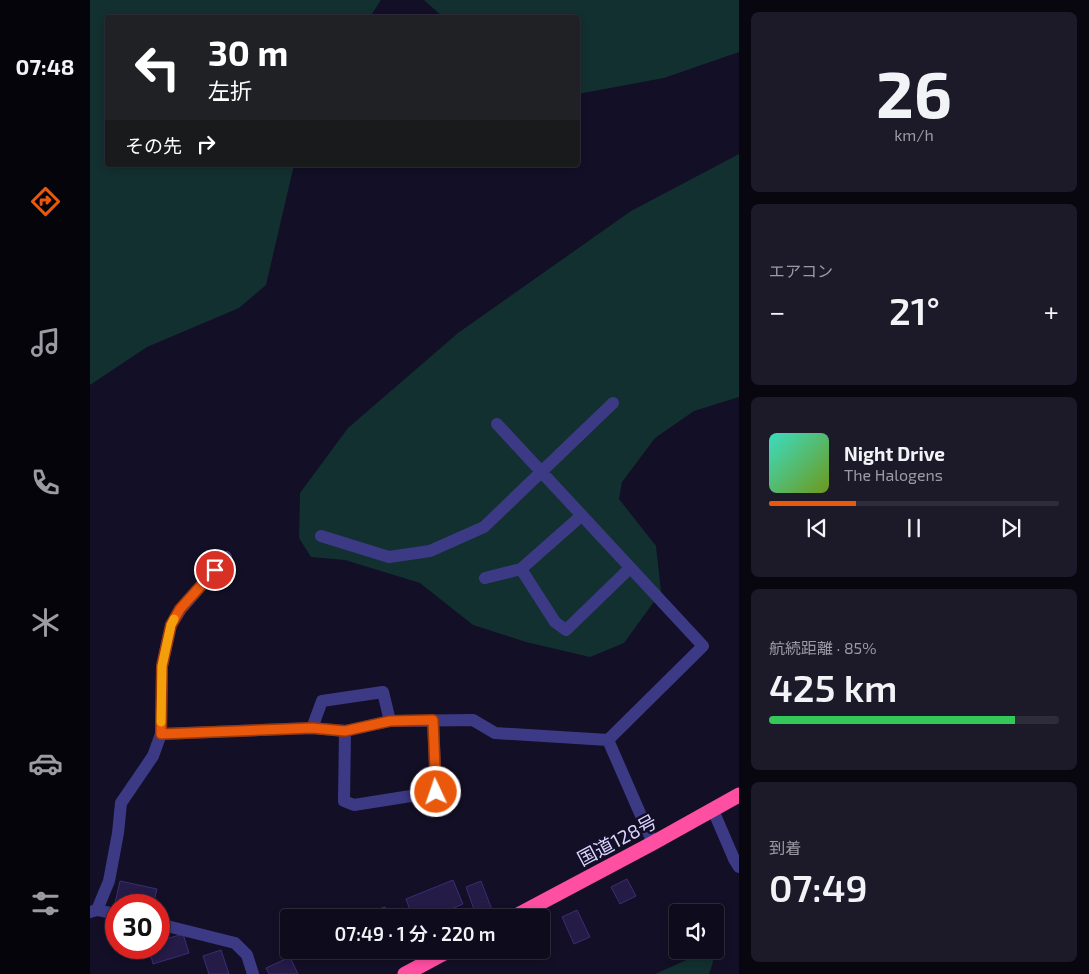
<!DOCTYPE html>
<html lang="ja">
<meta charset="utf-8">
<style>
body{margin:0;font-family:"Exo 2","Noto Sans JP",sans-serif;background:#1c1929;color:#f1f3f6;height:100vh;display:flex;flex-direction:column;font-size:19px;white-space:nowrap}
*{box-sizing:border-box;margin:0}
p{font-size:16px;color:#9b9ba3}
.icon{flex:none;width:28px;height:28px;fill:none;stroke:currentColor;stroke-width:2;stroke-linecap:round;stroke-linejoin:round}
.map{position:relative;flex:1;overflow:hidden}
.panel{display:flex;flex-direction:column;gap:12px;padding:12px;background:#08060f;width:350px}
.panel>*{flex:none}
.hud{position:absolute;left:15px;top:15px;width:475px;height:152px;border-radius:5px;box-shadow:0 2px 8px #0003,0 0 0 1px #2e2b3b;background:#202124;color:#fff;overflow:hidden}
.tools{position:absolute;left:579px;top:904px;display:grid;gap:10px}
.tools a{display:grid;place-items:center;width:55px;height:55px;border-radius:5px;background:#0e0b1c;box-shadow:0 2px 8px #0003,0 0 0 1px #2e2b3b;font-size:25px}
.speed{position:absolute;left:15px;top:894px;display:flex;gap:10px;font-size:25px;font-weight:700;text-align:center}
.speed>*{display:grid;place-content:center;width:65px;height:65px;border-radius:50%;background:#0e0b1c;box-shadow:0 2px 8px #0003,0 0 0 1px #2e2b3b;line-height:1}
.speed .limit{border:8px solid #d22;background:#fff;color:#111}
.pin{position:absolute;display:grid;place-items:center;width:42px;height:42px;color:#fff;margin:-21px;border:2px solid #fff;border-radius:50%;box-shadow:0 1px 5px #0007}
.me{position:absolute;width:55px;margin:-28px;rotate:357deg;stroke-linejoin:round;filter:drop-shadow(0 0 4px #0008)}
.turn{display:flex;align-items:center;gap:18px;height:105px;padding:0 20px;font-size:22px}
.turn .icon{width:65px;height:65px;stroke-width:2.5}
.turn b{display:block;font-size:35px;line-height:42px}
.then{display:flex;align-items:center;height:48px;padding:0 20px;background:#0003;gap:10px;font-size:19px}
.big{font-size:38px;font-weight:600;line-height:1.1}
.panel .widget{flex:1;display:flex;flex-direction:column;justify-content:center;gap:8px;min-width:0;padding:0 18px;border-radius:8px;background:#1c1929}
.panel .dial{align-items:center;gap:0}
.dial b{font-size:65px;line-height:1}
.song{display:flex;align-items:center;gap:15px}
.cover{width:60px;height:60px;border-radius:8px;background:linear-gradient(135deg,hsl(170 70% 55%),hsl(80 70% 35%))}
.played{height:5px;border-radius:2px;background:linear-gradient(90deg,#ea580c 30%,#2e2b3b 30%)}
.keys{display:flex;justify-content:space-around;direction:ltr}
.heat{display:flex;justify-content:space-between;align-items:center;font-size:28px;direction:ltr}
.charge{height:8px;border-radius:4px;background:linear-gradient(90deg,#34c759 85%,#2e2b3b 0)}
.trip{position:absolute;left:190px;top:909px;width:270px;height:50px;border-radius:5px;background:#0e0b1c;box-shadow:0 2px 8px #0003,0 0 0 1px #2e2b3b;font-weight:600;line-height:50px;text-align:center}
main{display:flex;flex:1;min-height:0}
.menu{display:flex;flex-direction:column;width:90px;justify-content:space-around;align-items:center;background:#06040b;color:#9b9ba3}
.menu .icon{width:35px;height:35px}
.menu .current{color:#ea580c}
.menu b{font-size:22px;color:#f1f3f6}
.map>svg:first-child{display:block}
</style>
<main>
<nav class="menu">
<b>07:48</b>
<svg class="icon current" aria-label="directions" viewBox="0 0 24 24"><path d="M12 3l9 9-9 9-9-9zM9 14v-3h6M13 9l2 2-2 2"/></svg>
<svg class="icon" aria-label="music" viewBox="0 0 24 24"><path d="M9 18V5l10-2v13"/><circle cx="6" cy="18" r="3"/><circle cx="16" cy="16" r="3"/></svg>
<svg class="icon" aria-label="phone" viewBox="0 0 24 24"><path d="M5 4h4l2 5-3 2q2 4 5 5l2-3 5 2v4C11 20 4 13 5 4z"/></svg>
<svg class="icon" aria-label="climate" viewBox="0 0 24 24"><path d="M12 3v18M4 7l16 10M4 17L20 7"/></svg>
<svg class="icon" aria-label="car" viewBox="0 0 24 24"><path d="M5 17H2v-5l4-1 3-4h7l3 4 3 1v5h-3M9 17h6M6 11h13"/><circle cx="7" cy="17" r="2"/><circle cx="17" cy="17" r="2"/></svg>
<svg class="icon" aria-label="filters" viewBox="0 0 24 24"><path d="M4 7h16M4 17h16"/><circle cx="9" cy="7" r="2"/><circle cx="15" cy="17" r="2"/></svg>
</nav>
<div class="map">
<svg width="649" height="974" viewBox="0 0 649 974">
<rect width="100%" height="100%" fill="#130f26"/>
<path fill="#12302f" d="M0 0H291L280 17 18 18V165H204L176 285 149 308 57 347 0 385Z
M334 0H649V52L574 78 488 94V18L353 17Z
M649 154V397L604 411 565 438 532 482 529 499 566 546 571 592 534 643 500 657 436 642 383 625 330 583 255 560 221 557 209 538 210 493 258 428 368 333 541 211Z
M619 950H622L623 962 619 974H565Z"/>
<path fill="#241b47" stroke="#3b2d73" d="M537 879 546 896 530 904 521 887Z
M363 880 373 904 340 918H323L316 899Z
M30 881 67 889 63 905H35L25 903Z
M391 881 404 915 397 918H387L376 887Z
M295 907 299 918H279L277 913Z
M487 910 500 937 484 944 472 917Z
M93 934 99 953 63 964 59 948H69V941Z
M131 950 139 974H119L113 956Z
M200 957 208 974H179L176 968Z"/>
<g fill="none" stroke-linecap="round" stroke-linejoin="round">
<path stroke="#3d3a85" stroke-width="12" d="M407 424 613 646 518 740
M231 536 299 557 340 551 394 527 523 403
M431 569 465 622 476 630 540 568
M395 578 431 569 491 516
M222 728 255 731 300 721
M255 731 254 801 264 805 346 792 343 720
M71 734 222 728 232 701 293 692 300 721 383 720 405 733 518 740 563 843
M623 810 644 859 649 867
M7 910 19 881 28 833 31 803 63 756 71 734 72 666 81 625 91 609 136 557
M0 912 7 910 26 914
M69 924 145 943 157 955 163 974"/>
<path stroke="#ff4fa3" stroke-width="15" d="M422 918 563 843 649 795
M315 974 360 950"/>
</g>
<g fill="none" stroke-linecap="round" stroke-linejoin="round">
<defs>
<path id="route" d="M125 570 90 609 81 625 72 666 71 734 222 728 255 731 300 721 343 720 346 792"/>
</defs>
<use href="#route" stroke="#983908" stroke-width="12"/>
<use href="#route" stroke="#ea580c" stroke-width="9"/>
<path stroke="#f59e0b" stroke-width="9" d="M71 722 72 666 81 625 84 619"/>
</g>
<g text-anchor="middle" stroke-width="5" stroke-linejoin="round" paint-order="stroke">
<g font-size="19" fill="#d9d4ff" stroke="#130f26">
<text transform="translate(527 840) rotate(-28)" y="7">国道128号</text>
</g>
</g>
</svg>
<div class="tools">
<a><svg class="icon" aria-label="sound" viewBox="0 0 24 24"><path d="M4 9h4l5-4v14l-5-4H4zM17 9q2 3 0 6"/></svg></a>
</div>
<div class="speed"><div class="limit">30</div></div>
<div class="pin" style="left:125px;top:570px;background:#d93025"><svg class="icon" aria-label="arrive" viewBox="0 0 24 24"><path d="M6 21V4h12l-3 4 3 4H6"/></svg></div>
<svg class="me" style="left:346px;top:792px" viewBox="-20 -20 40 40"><circle r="17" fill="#ea580c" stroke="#fff" stroke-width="3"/><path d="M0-11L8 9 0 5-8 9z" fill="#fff"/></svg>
<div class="trip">07:49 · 1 分 · 220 m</div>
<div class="hud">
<div class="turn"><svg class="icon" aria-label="left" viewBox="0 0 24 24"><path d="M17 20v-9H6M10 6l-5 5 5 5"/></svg><div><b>30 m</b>左折</div></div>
<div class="then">その先<svg class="icon" aria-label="right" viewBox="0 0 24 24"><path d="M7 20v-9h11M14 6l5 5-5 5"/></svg></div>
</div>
</div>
<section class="panel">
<div class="widget dial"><b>26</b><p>km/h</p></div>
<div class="widget"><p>エアコン</p>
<div class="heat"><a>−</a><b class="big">21°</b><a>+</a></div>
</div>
<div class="widget">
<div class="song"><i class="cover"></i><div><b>Night Drive</b><p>The Halogens</p></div></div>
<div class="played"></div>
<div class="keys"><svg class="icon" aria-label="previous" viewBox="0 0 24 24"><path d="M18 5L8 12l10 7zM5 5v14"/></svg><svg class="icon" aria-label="pause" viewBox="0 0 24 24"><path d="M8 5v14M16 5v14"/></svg><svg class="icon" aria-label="next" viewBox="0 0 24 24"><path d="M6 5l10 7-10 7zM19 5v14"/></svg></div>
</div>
<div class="widget"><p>航続距離 · 85%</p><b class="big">425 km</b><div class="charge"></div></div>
<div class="widget"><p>到着</p><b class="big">07:49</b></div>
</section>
</main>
